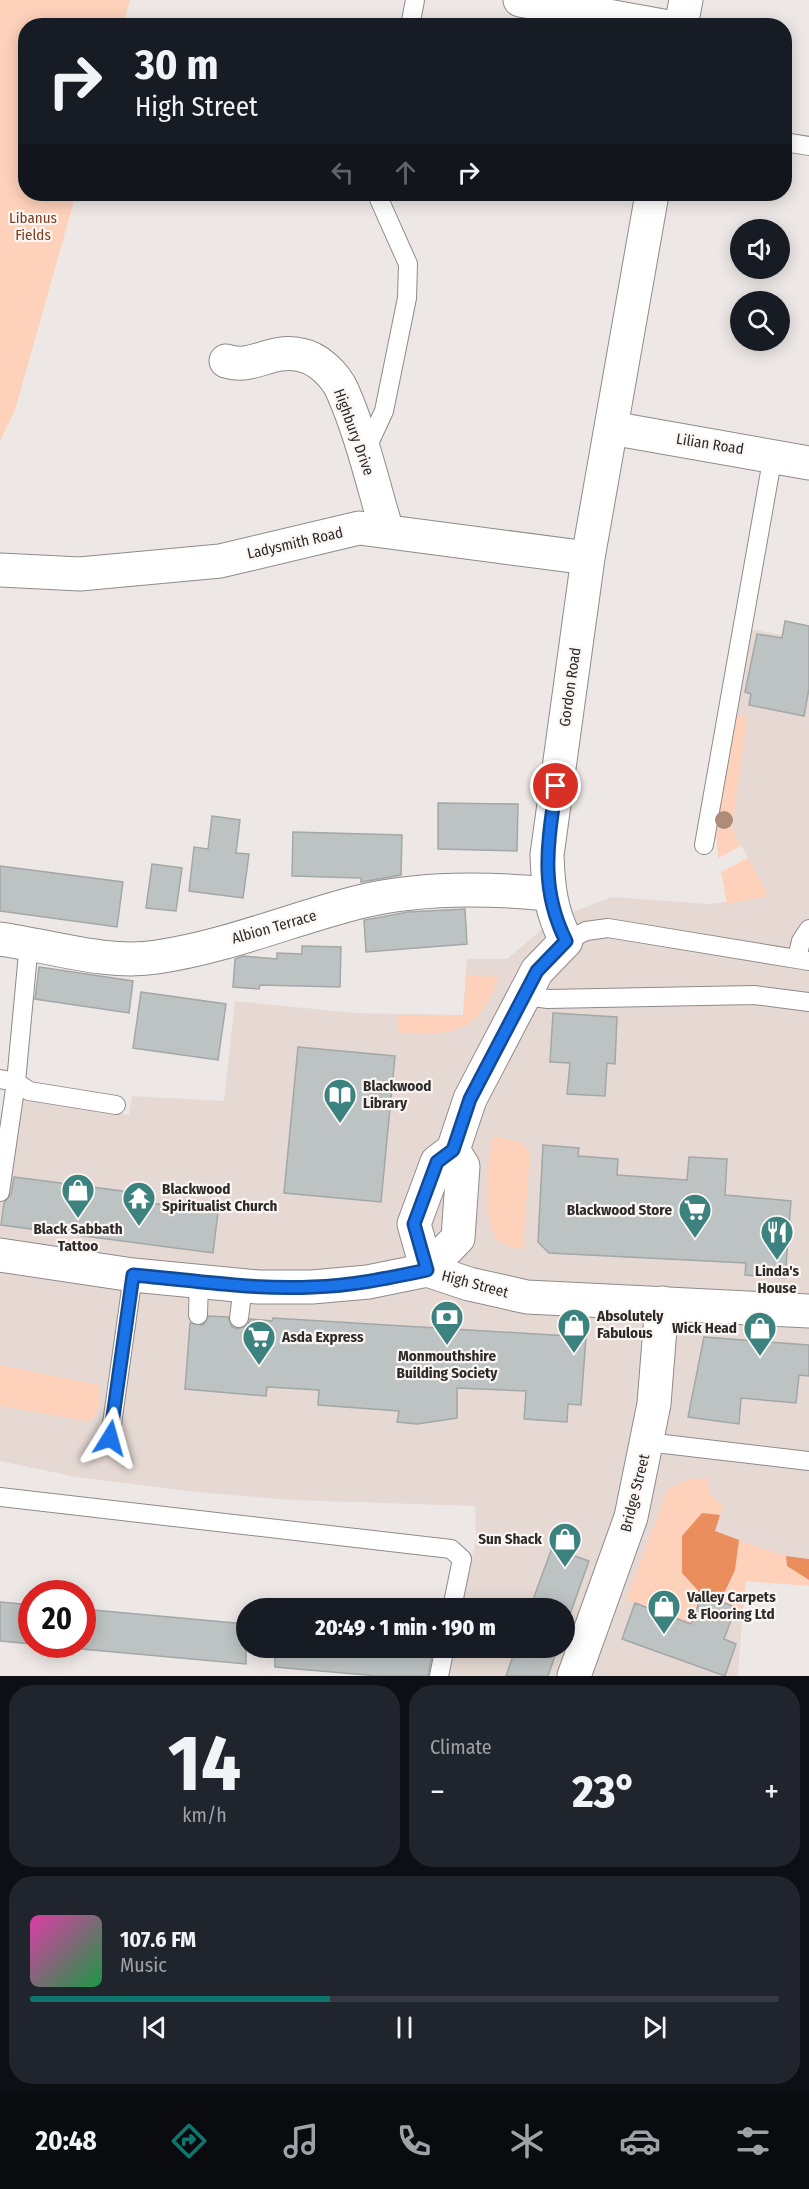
<!DOCTYPE html>
<meta charset="utf-8">
<style>
body{margin:0;font-family:"Fira Sans Condensed",sans-serif;background:#20242c;color:#f1f3f6;height:100vh;display:flex;flex-direction:column;font-size:22px;white-space:nowrap}
*{box-sizing:border-box;margin:0}
p{font-size:20px;color:#9ea1a6}
.icon{flex:none;width:33px;height:33px;fill:none;stroke:currentColor;stroke-width:2;stroke-linecap:round;stroke-linejoin:round}
.map{position:relative;height:1676px;overflow:hidden}
.side{display:flex;flex-direction:column;gap:9px;padding:9px;background:#0d0f14;flex:1}
.side>*{flex:none}
.banner{position:absolute;left:18px;top:18px;width:774px;height:183px;border-radius:24px;box-shadow:0 3px 15px #0003;background:#171b24;color:#f1f3f6;overflow:hidden}
.tools{position:absolute;left:730px;top:219px;display:grid;gap:12px}
.tools a{display:grid;place-items:center;width:60px;height:60px;border-radius:50%;background:#171b24;box-shadow:0 3px 15px #0003;font-size:30px}
.speed{position:absolute;left:18px;top:1580px;display:flex;gap:12px;font-size:30px;font-weight:700;text-align:center}
.speed>*{display:grid;place-content:center;width:78px;height:78px;border-radius:50%;background:#171b24;box-shadow:0 3px 15px #0003;line-height:1}
.speed .limit{border:9px solid #d22;background:#fff;color:#111}
.pin{position:absolute;display:grid;place-items:center;width:51px;height:51px;color:#fff;margin:-26px;border:3px solid #fff;border-radius:50%;box-shadow:0 2px 6px #0007}
.me{position:absolute;width:66px;margin:-33px;rotate:8deg;stroke-linejoin:round;filter:drop-shadow(0 0 4px #0008)}
.turn{display:flex;align-items:center;gap:21px;height:126px;padding:0 18px;font-size:27px}
.turn .icon{width:78px;height:78px;stroke-width:2.5}
.turn b{display:block;font-size:42px;line-height:51px}
.lanes{display:flex;align-items:center;height:57px;padding:0 18px;background:#0003;justify-content:center;gap:30px;direction:ltr}
.lanes .off{opacity:.35}
.big{font-size:45px;font-weight:800;line-height:1.1}
.side .tile{flex:1;display:flex;flex-direction:column;justify-content:center;gap:9px;min-width:0;padding:0 21px;border-radius:24px;background:#20242c}
.side .dial{align-items:center;gap:0}
.dial b{font-size:78px;line-height:1}
.song{display:flex;align-items:center;gap:18px}
.cover{width:72px;height:72px;border-radius:9px;background:linear-gradient(135deg,hsl(320 70% 55%),hsl(140 70% 35%))}
.played{height:6px;border-radius:3px;background:linear-gradient(90deg,#0f766e 40%,#363941 40%)}
.keys{display:flex;justify-content:space-around;direction:ltr}
.heat{display:flex;justify-content:space-between;align-items:center;font-size:33px;direction:ltr}
.side .tiles{flex:1;display:grid;gap:9px;grid-template-columns:1fr 1fr}
.tile:last-child{grid-column:span 2}
.trip{position:absolute;left:236px;top:1598px;width:339px;height:60px;border-radius:30px;background:#171b24;box-shadow:0 3px 15px #0003;font-weight:800;line-height:60px;text-align:center}
.tabs{display:flex;height:96px;justify-content:space-around;align-items:center;background:#090b0e;color:#9ea1a6}
.tabs .icon{width:42px;height:42px}
.tabs .current{color:#0f766e}
.tabs b{font-size:27px;color:#f1f3f6}
.map>svg:first-child{display:block}
</style>
<div class="map">
<svg width="809" height="1676" viewBox="0 0 809 1676">
<rect width="100%" height="100%" fill="#ede8e6"/>
<path fill="#e6d9d4" d="M750 629 809 640V1559L786 1556 740 1541 745 1580 738 1676H449L455 1647H564V1608H462L476 1538 475 1506 291 1500 196 1492 76 1477 0 1461V1138L22 1099 129 1115 132 1096 224 1101 235 1001 355 1013 463 1015 467 959H507L554 919 612 897 710 904 769 896 732 829 747 718 733 715Z"/>
<path fill="#fed1bb" d="M0 0H130L123 25 26 26V194H76L15 410 0 441Z
M733 715 747 717 732 829 741 846 718 858 716 834Z
M748 858 769 896 727 904 721 872Z
M466 975 499 977C478 1034 453 1036 397 1032L398 1015H463Z
M493 1136 521 1142 530 1153 523 1249C515 1247 506 1247 500 1242 478 1222 488 1162 493 1136Z
M0 1365 100 1385C99 1398 102 1416 87 1421L0 1406Z
M708 1478 709 1494 724 1505 720 1515 702 1513 682 1573 702 1595 691 1624 626 1600 668 1489 687 1479Z
M739 1540 786 1556 787 1566 809 1580V1586L746 1581 743 1613 720 1602 735 1570Z"/>
<path fill="#ea8e5d" d="M702 1513 720 1515 715 1531 739 1540 735 1570 720 1602 702 1595 682 1573V1536Z
M786 1556 809 1559V1580L787 1566Z"/>
<path fill="#bdc3c2" stroke="#a2a7a7" stroke-width="1.5" d="M785 621 809 626V689L804 716 749 705 751 694 745 692 757 634 782 638Z
M438 803 518 804 517 851 438 849Z
M212 816 240 820 236 853 249 854 243 898 189 891 194 847 208 849Z
M293 832 402 835 401 875 361 882V878L292 876Z
M152 864 182 868 176 911 146 908Z
M0 866 123 882 117 927 0 911Z
M465 909 467 944 366 952 364 920 408 912Z
M302 946 341 947 340 987 260 985 259 989 233 987 235 959 243 956 277 959V953L302 954Z
M39 967 133 981 129 1013 35 999Z
M141 992 226 1004 218 1060 133 1048Z
M553 1013 617 1017 615 1064 607 1063 605 1096 567 1094 570 1063 550 1062Z
M298 1047 395 1056 381 1202 284 1193Z
M543 1145 579 1148 578 1156 618 1159 617 1175 687 1180 689 1157 727 1159 725 1195 791 1201 785 1278 745 1275 746 1263 549 1253 538 1242Z
M14 1177 130 1192 129 1200 218 1212 213 1253 1 1225 4 1203 11 1194Z
M209 1316 228 1317 232 1327 238 1329 248 1325 250 1319 272 1321 273 1318 586 1337 581 1405 568 1404 567 1422 524 1419 526 1391 457 1388V1418L417 1424 397 1422 399 1411 318 1405 319 1390 267 1387 266 1396 185 1389 190 1323 203 1325Z
M704 1337 809 1345V1376L799 1375 796 1403 741 1398 739 1424 688 1417Z
M552 1548 589 1561 564 1631V1608H530Z
M702 1595 736 1607 724 1639 736 1644 725 1676 622 1639 635 1603 691 1624Z
M0 1602 32 1605V1644L0 1641Z
M82 1609 246 1624V1664L82 1649Z
M275 1647H434L428 1676H378L275 1667Z
M516 1647H558L548 1676H506Z"/>
<g fill="none" stroke-linecap="round" stroke-linejoin="round">
<defs>
<path id="lane" d="M410 26 415 0
M784 142 809 146
M365 452 384 411 407 298 408 264 379 199 380 194
M704 845 773 455
M566 941 586 931 608 928 809 961
M797 959 801 941 809 929
M525 996 548 999 754 995 809 1002
M0 1079 16 1082 29 1091 116 1105
M0 1192 16 1082 29 943
M198 1315 199 1281
M239 1318 243 1286
M110 1438 133 1275
M647 1442 809 1461
M0 1497 451 1549 462 1559 452 1608
M439 1676 445 1647"/>
<path id="street" d="M520 0 663 26
M681 26 686 0
M226 361C254 370 269 348 301 355 318 358 335 375 342 390 362 435 373 485 387 531
M611 428 809 463
M0 570 80 574 220 561 359 528 588 558
M0 939C51 946 106 965 157 957 226 947 292 919 359 902 419 887 487 888 548 894
M427 1270 414 1224 437 1162 453 1150 470 1099 537 971 566 941C551 912 548 887 547 855L588 558 652 194
M427 1270 458 1238 463 1166 453 1150
M574 1676 631 1517 654 1404 662 1303"/>
<path id="secondary" d="M0 1255 133 1275 258 1287H312L368 1282 427 1270 469 1284 527 1297 809 1311"/>
</defs>
<use href="#lane" stroke="#8f8b89" stroke-width="20"/>
<use href="#street" stroke="#8f8b89" stroke-width="35"/>
<use href="#secondary" stroke="#8f8b89" stroke-width="35"/>
<use href="#lane" stroke="#fff" stroke-width="18"/>
<use href="#street" stroke="#fff" stroke-width="33"/>
<use href="#secondary" stroke="#fff" stroke-width="33"/>
</g>
<circle fill="#af8c77" cx="724" cy="820" r="9"/>
<g fill="none" stroke-linecap="round" stroke-linejoin="round">
<defs>
<path id="route" d="M110 1438 133 1275C192 1280 252 1290 313 1287 351 1286 389 1278 427 1270L414 1224 437 1162 453 1150 470 1099 537 971 566 941C539 887 548 843 556 786"/>
</defs>
<use href="#route" stroke="#114b97" stroke-width="15"/>
<use href="#route" stroke="#1a73e8" stroke-width="10"/>
</g>
<defs>
<symbol id="library-pin" viewBox="-11 -11 22 30"><path d="M0 17L-7.5 6A9.5 9.5 0 1 1 7.5 6Z" fill="#3c8380" stroke="#fbf6f3"/><path d="M-6-4Q-3-5.5-.7-3.5V5Q-3 3-6 4ZM6-4Q3-5.5 .7-3.5V5Q3 3 6 4Z" fill="#fff"/></symbol>
<symbol id="shop-pin" viewBox="-11 -11 22 30"><path d="M0 17L-7.5 6A9.5 9.5 0 1 1 7.5 6Z" fill="#3c8380" stroke="#fbf6f3"/><path d="M-5-2.5h2.3a2.7 3.5 0 0 1 5.4 0H5L5.5 6h-11ZM-1.5-2.5h3a1.5 2.3 0 0 0-3 0Z" fill="#fff"/></symbol>
<symbol id="temple-pin" viewBox="-11 -11 22 30"><path d="M0 17L-7.5 6A9.5 9.5 0 1 1 7.5 6Z" fill="#3c8380" stroke="#fbf6f3"/><path d="M0-6L5-2H3V0L6.5 2.5H4V6H1.5V3h-3V6H-4V2.5H-6.5L-3 0V-2H-5Z" fill="#fff"/></symbol>
<symbol id="supermarket-pin" viewBox="-11 -11 22 30"><path d="M0 17L-7.5 6A9.5 9.5 0 1 1 7.5 6Z" fill="#3c8380" stroke="#fbf6f3"/><path d="M-6-5.5h2.5l.6 2H6L4.5 2H-2.5L-4.4-4H-6ZM-1.5 3.2a1.3 1.3 0 1 0 .1 0ZM3 3.2a1.3 1.3 0 1 0 .1 0Z" fill="#fff"/></symbol>
<symbol id="restaurant-pin" viewBox="-11 -11 22 30"><path d="M0 17L-7.5 6A9.5 9.5 0 1 1 7.5 6Z" fill="#3c8380" stroke="#fbf6f3"/><path d="M-5-6h1v4h1v-4h1v4h1v-4h1v5L-1.5 .5V6h-2V.5L-5-1ZM5-6V6H3V1.5H1.5Q1.5-4 5-6Z" fill="#fff"/></symbol>
<symbol id="bank-pin" viewBox="-11 -11 22 30"><path d="M0 17L-7.5 6A9.5 9.5 0 1 1 7.5 6Z" fill="#3c8380" stroke="#fbf6f3"/><path d="M-6-4H6V4H-6ZM0-2.3a2.3 2.3 0 1 0 0 4.6a2.3 2.3 0 1 0 0-4.6Z" fill="#fff"/></symbol>
</defs>
<g fill-rule="evenodd">
<use href="#library-pin" x="321" y="1076" width="38" height="52"/>
<use href="#shop-pin" x="59" y="1171" width="38" height="52"/>
<use href="#temple-pin" x="120" y="1179" width="38" height="52"/>
<use href="#supermarket-pin" x="676" y="1191" width="38" height="52"/>
<use href="#restaurant-pin" x="758" y="1213" width="38" height="52"/>
<use href="#bank-pin" x="428" y="1298" width="38" height="52"/>
<use href="#shop-pin" x="555" y="1306" width="38" height="52"/>
<use href="#shop-pin" x="741" y="1309" width="38" height="52"/>
<use href="#supermarket-pin" x="240" y="1318" width="38" height="52"/>
<use href="#shop-pin" x="546" y="1520" width="38" height="52"/>
<use href="#shop-pin" x="645" y="1587" width="38" height="52"/>
</g>
<g text-anchor="middle" stroke-width="4.5" stroke-linejoin="round" paint-order="stroke">
<g font-size="15" fill="#7c401d" stroke="#fbf6f3">
<text x="33" y="223">Libanus<tspan x="33" dy="17">Fields</tspan></text>
</g>
<g font-size="15" fill="#2d2b2a" stroke="#fbf6f3">
<text transform="translate(354 432) rotate(70)" y="5">Highbury Drive</text>
<text transform="translate(710 444) rotate(9)" y="5">Lilian Road</text>
<text transform="translate(295 543) rotate(-13)" y="5">Ladysmith Road</text>
<text transform="translate(570 687) rotate(-82)" y="5">Gordon Road</text>
<text transform="translate(274 927) rotate(-16)" y="5">Albion Terrace</text>
<text transform="translate(475 1284) rotate(15)" y="5">High Street</text>
<text transform="translate(635 1493) rotate(-76)" y="5">Bridge Street</text>
</g>
<g font-size="15" font-weight="bold" fill="#2d2b2a" stroke="#fbf6f3" text-anchor="start">
<text x="363" y="1091">Blackwood<tspan x="363" dy="17">Library</tspan></text>
<text x="162" y="1194">Blackwood<tspan x="162" dy="17">Spiritualist Church</tspan></text>
<text x="672" y="1215" text-anchor="end">Blackwood Store</text>
<text x="78" y="1234" text-anchor="middle">Black Sabbath<tspan x="78" dy="17">Tattoo</tspan></text>
<text x="777" y="1276" text-anchor="middle">Linda's<tspan x="777" dy="17">House</tspan></text>
<text x="597" y="1321">Absolutely<tspan x="597" dy="17">Fabulous</tspan></text>
<text x="737" y="1333" text-anchor="end">Wick Head</text>
<text x="282" y="1342">Asda Express</text>
<text x="447" y="1361" text-anchor="middle">Monmouthshire<tspan x="447" dy="17">Building Society</tspan></text>
<text x="542" y="1544" text-anchor="end">Sun Shack</text>
<text x="687" y="1602">Valley Carpets<tspan x="687" dy="17">&amp; Flooring Ltd</tspan></text>
</g>
</g>
</svg>
<div class="tools">
<a><svg class="icon" aria-label="sound" viewBox="0 0 24 24"><path d="M4 9h4l5-4v14l-5-4H4zM17 9q2 3 0 6"/></svg></a>
<a><svg class="icon" aria-label="search" viewBox="0 0 24 24"><circle cx="10" cy="10" r="6"/><path d="M15 15l6 6"/></svg></a>
</div>
<div class="speed"><div class="limit">20</div></div>
<div class="pin" style="left:556px;top:786px;background:#d93025"><svg class="icon" aria-label="arrive" viewBox="0 0 24 24"><path d="M6 21V4h12l-3 4 3 4H6"/></svg></div>
<svg class="me" style="left:110px;top:1438px" viewBox="-20 -20 40 40"><path d="M0-17L14 15 0 8-14 15z" fill="#1a73e8" stroke="#fff" stroke-width="4"/></svg>
<div class="trip">20:49 · 1 min · 190 m</div>
<div class="banner">
<div class="turn"><svg class="icon" aria-label="right" viewBox="0 0 24 24"><path d="M7 20v-9h11M14 6l5 5-5 5"/></svg><div><b>30 m</b>High Street</div></div>
<div class="lanes"><svg class="icon off" aria-label="left" viewBox="0 0 24 24"><path d="M17 20v-9H6M10 6l-5 5 5 5"/></svg><svg class="icon off" aria-label="ahead" viewBox="0 0 24 24"><path d="M12 20V5M6 11l6-6 6 6"/></svg><svg class="icon" aria-label="right" viewBox="0 0 24 24"><path d="M7 20v-9h11M14 6l5 5-5 5"/></svg></div>
</div>
</div>
<section class="side">
<div class="tiles">
<div class="tile dial"><b>14</b><p>km/h</p></div>
<div class="tile"><p>Climate</p>
<div class="heat"><a>−</a><b class="big">23°</b><a>+</a></div>
</div>
<div class="tile">
<div class="song"><i class="cover"></i><div><b>107.6 FM</b><p>Music</p></div></div>
<div class="played"></div>
<div class="keys"><svg class="icon" aria-label="previous" viewBox="0 0 24 24"><path d="M18 5L8 12l10 7zM5 5v14"/></svg><svg class="icon" aria-label="pause" viewBox="0 0 24 24"><path d="M8 5v14M16 5v14"/></svg><svg class="icon" aria-label="next" viewBox="0 0 24 24"><path d="M6 5l10 7-10 7zM19 5v14"/></svg></div>
</div>
</div>
</section>
<nav class="tabs">
<b>20:48</b>
<svg class="icon current" aria-label="directions" viewBox="0 0 24 24"><path d="M12 3l9 9-9 9-9-9zM9 14v-3h6M13 9l2 2-2 2"/></svg>
<svg class="icon" aria-label="music" viewBox="0 0 24 24"><path d="M9 18V5l10-2v13"/><circle cx="6" cy="18" r="3"/><circle cx="16" cy="16" r="3"/></svg>
<svg class="icon" aria-label="phone" viewBox="0 0 24 24"><path d="M5 4h4l2 5-3 2q2 4 5 5l2-3 5 2v4C11 20 4 13 5 4z"/></svg>
<svg class="icon" aria-label="climate" viewBox="0 0 24 24"><path d="M12 3v18M4 7l16 10M4 17L20 7"/></svg>
<svg class="icon" aria-label="car" viewBox="0 0 24 24"><path d="M5 17H2v-5l4-1 3-4h7l3 4 3 1v5h-3M9 17h6M6 11h13"/><circle cx="7" cy="17" r="2"/><circle cx="17" cy="17" r="2"/></svg>
<svg class="icon" aria-label="filters" viewBox="0 0 24 24"><path d="M4 7h16M4 17h16"/><circle cx="9" cy="7" r="2"/><circle cx="15" cy="17" r="2"/></svg>
</nav>
